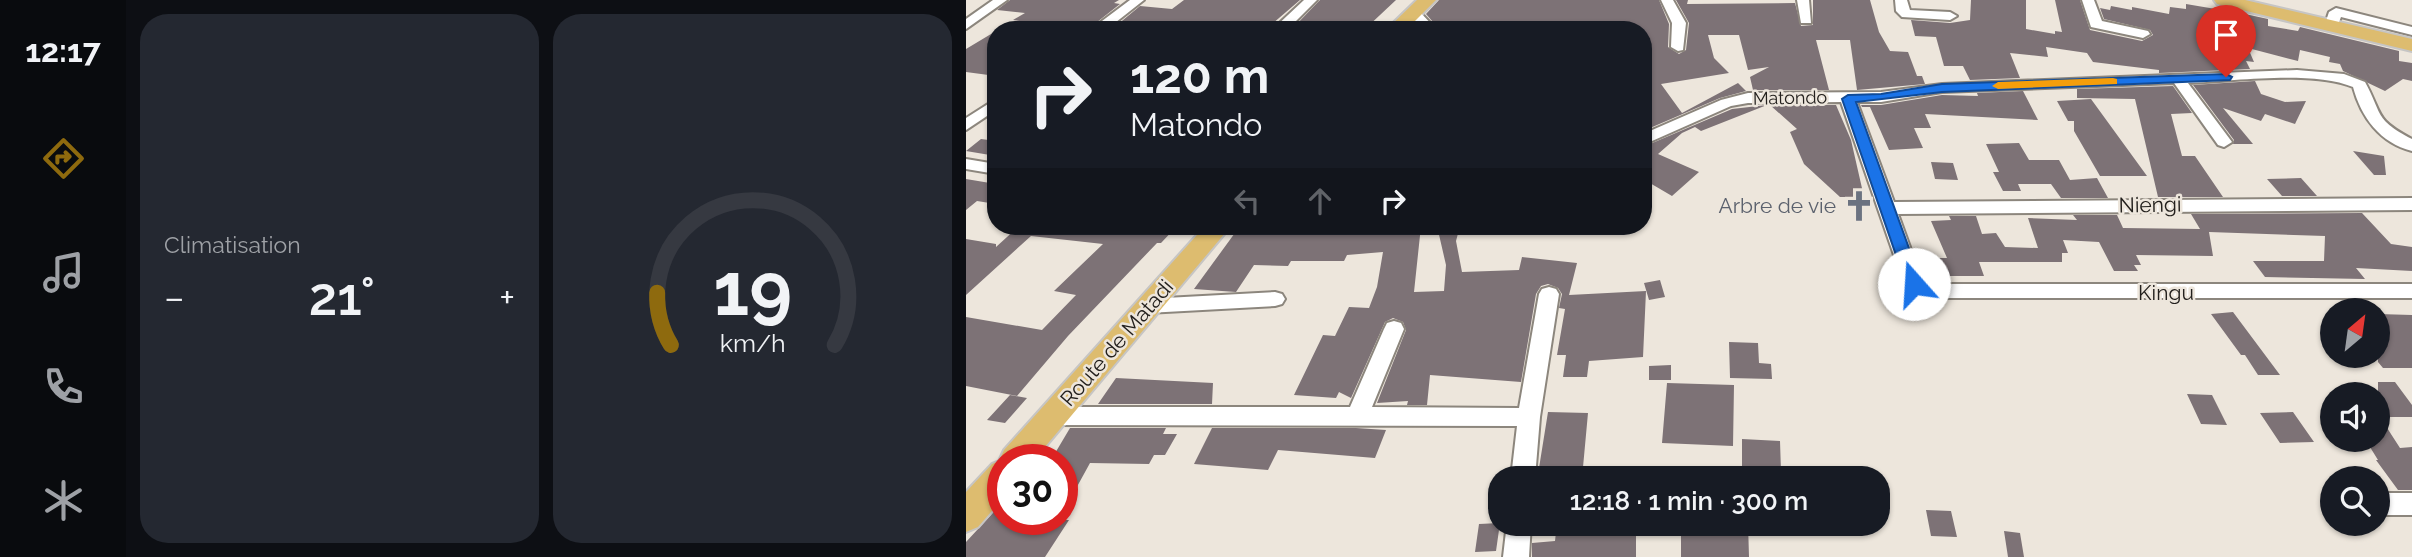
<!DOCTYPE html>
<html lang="fr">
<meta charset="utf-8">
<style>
body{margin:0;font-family:Raleway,sans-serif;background:#242831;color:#f1f3f6;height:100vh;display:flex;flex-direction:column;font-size:26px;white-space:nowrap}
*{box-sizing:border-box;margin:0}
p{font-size:23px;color:#9ea1a6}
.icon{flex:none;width:38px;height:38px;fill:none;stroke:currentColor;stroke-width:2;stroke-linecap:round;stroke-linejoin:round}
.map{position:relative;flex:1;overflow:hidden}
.drawer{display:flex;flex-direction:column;gap:14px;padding:14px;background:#0d0f14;width:840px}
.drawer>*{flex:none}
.guide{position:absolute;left:21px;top:21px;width:665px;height:214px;border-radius:28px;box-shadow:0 2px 5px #0004;background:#171b24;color:#f1f3f6;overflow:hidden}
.needle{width:46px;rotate:29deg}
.tools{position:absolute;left:1354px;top:298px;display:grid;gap:14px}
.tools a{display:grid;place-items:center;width:70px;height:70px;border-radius:50%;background:#171b24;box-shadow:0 2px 5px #0004;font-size:35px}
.speed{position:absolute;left:21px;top:444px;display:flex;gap:14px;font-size:35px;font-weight:700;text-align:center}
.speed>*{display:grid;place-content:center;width:91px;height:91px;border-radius:50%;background:#171b24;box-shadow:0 2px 5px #0004;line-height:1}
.speed .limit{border:10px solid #d22;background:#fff;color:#111}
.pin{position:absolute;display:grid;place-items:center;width:60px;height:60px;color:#fff;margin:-72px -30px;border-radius:50% 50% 50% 0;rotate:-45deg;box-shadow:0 0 7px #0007}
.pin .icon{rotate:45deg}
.me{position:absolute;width:77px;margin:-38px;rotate:341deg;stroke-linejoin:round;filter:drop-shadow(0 0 5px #0008)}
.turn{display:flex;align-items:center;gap:24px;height:147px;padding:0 28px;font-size:32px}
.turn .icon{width:91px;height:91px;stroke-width:2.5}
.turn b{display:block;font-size:49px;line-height:60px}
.lanes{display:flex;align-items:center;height:66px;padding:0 28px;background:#0003;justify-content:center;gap:35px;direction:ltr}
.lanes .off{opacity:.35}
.big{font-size:52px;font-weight:600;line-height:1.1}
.drawer .tile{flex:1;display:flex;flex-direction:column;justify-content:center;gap:10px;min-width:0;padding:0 24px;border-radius:28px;background:#242831}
.drawer .dial{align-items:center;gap:0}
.dial svg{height:182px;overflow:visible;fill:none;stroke:#363941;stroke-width:7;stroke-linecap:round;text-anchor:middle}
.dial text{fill:#f1f3f6;stroke:none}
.heat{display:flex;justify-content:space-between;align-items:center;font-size:38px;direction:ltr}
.drawer .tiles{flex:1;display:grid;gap:14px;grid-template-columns:repeat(2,1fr)}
.trip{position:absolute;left:522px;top:466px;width:402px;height:70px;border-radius:28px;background:#171b24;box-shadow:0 2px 5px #0004;font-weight:600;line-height:70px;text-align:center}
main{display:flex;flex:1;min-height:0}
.dock{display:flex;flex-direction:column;width:126px;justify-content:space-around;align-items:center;background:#090b0e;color:#9ea1a6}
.dock .icon{width:49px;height:49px}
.dock .selected{color:#8e6a0e}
.dock b{font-size:32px;color:#f1f3f6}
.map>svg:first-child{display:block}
</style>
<main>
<nav class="dock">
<b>12:17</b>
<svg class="icon selected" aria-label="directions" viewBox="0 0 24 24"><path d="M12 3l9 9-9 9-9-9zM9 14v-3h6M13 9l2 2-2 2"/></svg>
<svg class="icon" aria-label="music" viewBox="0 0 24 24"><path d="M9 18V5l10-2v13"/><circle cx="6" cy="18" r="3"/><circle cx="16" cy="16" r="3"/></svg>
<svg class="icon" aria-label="phone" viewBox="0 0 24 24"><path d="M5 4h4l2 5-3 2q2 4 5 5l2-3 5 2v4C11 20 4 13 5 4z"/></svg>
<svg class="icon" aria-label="climate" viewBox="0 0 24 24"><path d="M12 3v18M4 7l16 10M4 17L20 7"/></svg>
</nav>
<section class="drawer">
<div class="tiles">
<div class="tile"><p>Climatisation</p>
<div class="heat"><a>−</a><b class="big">21°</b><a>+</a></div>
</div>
<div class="tile dial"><svg viewBox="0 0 100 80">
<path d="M14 69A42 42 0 1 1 86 69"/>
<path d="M14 69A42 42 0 0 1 8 46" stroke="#8e6a0e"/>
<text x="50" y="56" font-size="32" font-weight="700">19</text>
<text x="50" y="72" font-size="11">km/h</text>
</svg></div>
</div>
</section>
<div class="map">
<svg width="1446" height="557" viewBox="0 0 1446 557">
<rect width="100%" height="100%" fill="#ede6dc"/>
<path fill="#7d7276" d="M44 0H153L148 3 154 4 121 30H114L47 20 59 13 31 10Z
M218 0H334L299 30H145L174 6 206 9Z
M354 0H430L398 30H325Z
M473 0H693L703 24 702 47 713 54 720 50 723 23 710 0H722L721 4 829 3 835 26 847 25V0H904L913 32 924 51 942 52 951 76H956L959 84 891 90 884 40H850L863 90H787L784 77 803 67 782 70 773 35H742L748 58 763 73 695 84 716 113 772 83 780 91 754 98 677 131V30H474L460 14Z
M1005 0H1060V29L1089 34V31L1096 32 1089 0H1114L1124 30 1176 41 1187 35 1184 30 1138 19 1134 8 1144 10 1145 6 1166 10V7L1203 14 1204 7 1220 9V4L1279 14 1302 19V26L1332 31 1334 27 1433 51V61L1446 63V81L1437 79 1419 91 1377 71 1374 64 1363 62 1364 57 1334 50 1332 61 1282 48 1288 62 1280 61 1284 69 1193 73V70L1127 62 1121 53 1080 47 1082 57 1044 53 1054 78 1004 80 997 66H978L970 37 949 36 945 20 984 23 1004 20Z
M30 31V76L0 72V49Z
M1289 81 1295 94 1319 102 1340 101 1329 124 1299 114 1295 121 1257 108 1287 144H1267L1268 140 1227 85Z
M1207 86 1226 113 1205 114 1216 156H1229L1257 197H1192L1169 99 1111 98V89Z
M1057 91 1072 120 959 114 965 128H948L957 148 923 150 904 107H896L895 105H915L976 95 1012 96 1011 93Z
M1125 99 1181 176H1134L1108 131V121H1102L1091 101Z
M801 105 735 131 729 127 716 133 692 154 733 172 706 196 677 179V147L766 109Z
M804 105H870L885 140 898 197H874L838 164 824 132 831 129Z
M15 139 30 141V156L0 151Z
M1053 143 1063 160H1093L1104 180 1131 178 1142 198H1095L1085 184H1052L1055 191H1037L1027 172H1033L1020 144Z
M1387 151 1418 156 1420 175H1408Z
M965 162 987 163 992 180 969 179Z
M1335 178 1351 196H1316L1301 179Z
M0 179 30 184V204L11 201 0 210Z
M1396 213 1425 244 1446 247V271L1390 268 1399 279 1299 277 1287 261H1358L1359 236 1243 232 1247 256 1170 255 1175 265H1168L1172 271H1148L1133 242 1097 240 1102 253H1096V262H1013L1018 276H979L973 258H981L965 221 985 220 983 216H1010L1016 234 1030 233 1039 247 1072 248 1062 218 1111 220 1107 215H1151L1157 228 1234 229 1225 214Z
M53 226H211L195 243H191L102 336 51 396 0 386V317L76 330 110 295 88 291 137 244 65 236 0 295V239L30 244V247Z
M274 226H393L391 232 455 226 448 292 478 291 480 265 471 226H494L490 241 496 272 553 270 556 257 611 263 603 295 680 291 677 357 623 361 621 377H597L600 355H591L599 309 593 308 596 294 592 288 582 284 575 286 570 294 555 382 464 375 461 405H441L442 401 411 403 440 330 437 322 427 318 419 322 385 398 373 392 370 398 328 395 357 335 369 336 383 307 403 308 411 287 417 252 381 255 378 261H325L322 266 288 265 270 292 228 289Z
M694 280 699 297 683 300 678 283Z
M1267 312 1314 375H1292L1279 355H1275L1245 314Z
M1412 314 1446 315V368H1417L1412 362Z
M763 342 792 343 793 363 805 364 806 379 764 378Z
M705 365V380H683V366Z
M150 378 247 383 246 404H132Z
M1412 382H1429L1446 405V417H1414L1434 448 1446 447V490H1432L1410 460H1412L1399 439H1412Z
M701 383 768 385 767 446 696 443Z
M1221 394 1246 395 1261 425 1235 424Z
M44 395 61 398 39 423 21 420Z
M582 412 622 413 616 478H602V468H573Z
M1327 412 1348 442 1314 443 1294 413Z
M104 428H200L197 434H211L199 455H188L183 464 124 463 96 514V460H85Z
M246 428H390L420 430 409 458 312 450 302 470 228 464Z
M776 439 814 441 815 472 776 471Z
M37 502V520H103L79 557H0V542Z
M960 510 985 511 991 537 965 536Z
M534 523 530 551 509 552 513 524Z
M591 523H670V557H566V543L589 541Z
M715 523H782L783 557H715Z
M1038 531 1054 533 1058 557H1042Z"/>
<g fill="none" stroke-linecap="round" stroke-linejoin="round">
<defs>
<path id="minor" d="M27 0H41L0 29V19Z
M164 0H178L140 30H124Z
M338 0H351L321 30H306Z
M695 0H707L720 23 717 50 712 51 705 47 706 23Z
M831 0H843L845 23H835Z
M929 0H941L944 10 984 12 991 16 984 20 936 17 930 11Z
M1116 0H1128L1136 21 1182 31 1184 34 1177 38 1125 27Z
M1370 8 1446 27V35L1375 17 1371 27H1361L1359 24 1363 12Z
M447 9 452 10 471 30H456L440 13Z
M1331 70 1378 74 1399 82C1417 115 1408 119 1446 139V151C1414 143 1395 117 1387 87 1347 70 1267 81 1222 83L1266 142 1258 147 1252 145 1208 83 976 92 915 102H891L928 202 1446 198V210L932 214 956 280 965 284H1446V298H963L941 289 938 284 875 102 782 103 765 106 677 145V134L755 100 782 93 915 92 976 84Z
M30 99V110L0 130V118Z
M0 159 30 164V174L0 169Z
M583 287 590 289 593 294 574 417 569 478H545L551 426 87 425 79 423 76 416 79 409 87 407H384L418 329 421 323 428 321 435 323 438 329 406 407 553 408 573 294 576 289Z
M309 292 316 294 319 299 316 304 309 306 181 313 174 311 171 306 174 301 181 299Z
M1412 493H1446V515H1412Z
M541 523H565L563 557H537Z"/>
<path id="highway" d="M451 0H470L440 30H420Z
M1248 0H1279L1446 39V51L1251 4Z
M239 226H265L68 460H37V498L12 527 0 532V492L26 464 33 461 38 450Z"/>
</defs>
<use href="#minor" stroke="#8c867d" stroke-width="4"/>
<use href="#highway" stroke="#c6c5c4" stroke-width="4"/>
<use href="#minor" fill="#fff" fill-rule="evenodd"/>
<use href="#highway" fill="#ddbc6f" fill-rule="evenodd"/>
</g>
<path fill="#1a73e8" stroke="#114b97" stroke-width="2" d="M1260 74 1266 77 1264 80 976 92 890 102 956 284 948 290 940 284 876 99 882 95 915 94 976 84Z"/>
<path fill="#f59e0b" d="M1147 78 1151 79V84L1032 89 1026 86 1032 82Z"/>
<defs>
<symbol id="church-bare" viewBox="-9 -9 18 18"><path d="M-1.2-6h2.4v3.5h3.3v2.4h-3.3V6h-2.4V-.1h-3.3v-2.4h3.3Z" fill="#6b7280" stroke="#ede6dc" stroke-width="2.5" paint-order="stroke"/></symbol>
</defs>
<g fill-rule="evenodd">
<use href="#church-bare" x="871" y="184" width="44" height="44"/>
</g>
<g text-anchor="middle" stroke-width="5" stroke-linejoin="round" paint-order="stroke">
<g font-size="18" fill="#23201d" stroke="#ede6dc">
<text transform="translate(824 98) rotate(-1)" y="6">Matondo</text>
</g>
<g font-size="21" fill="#23201d" stroke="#ede6dc">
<text transform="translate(1184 205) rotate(-1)" y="7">Niengi</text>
<text x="1200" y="300">Kingu</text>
<text transform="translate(151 343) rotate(-49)" y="7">Route de Matadi</text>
</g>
<g font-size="21" fill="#5b616d" stroke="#ede6dc" text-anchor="end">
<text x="870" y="213">Arbre de vie</text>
</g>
</g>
</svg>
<div class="tools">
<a><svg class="needle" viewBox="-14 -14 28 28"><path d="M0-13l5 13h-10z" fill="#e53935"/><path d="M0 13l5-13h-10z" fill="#9ea1a6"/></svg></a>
<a><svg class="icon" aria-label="sound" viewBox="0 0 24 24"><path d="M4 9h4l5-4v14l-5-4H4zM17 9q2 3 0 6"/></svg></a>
<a><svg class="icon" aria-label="search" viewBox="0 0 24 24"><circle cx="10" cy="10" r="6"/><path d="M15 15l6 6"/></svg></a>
</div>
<div class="speed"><div class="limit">30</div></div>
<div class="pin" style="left:1260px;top:77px;background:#d93025"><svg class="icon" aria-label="arrive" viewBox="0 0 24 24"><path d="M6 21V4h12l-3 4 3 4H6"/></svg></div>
<svg class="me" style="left:948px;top:284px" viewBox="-20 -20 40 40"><circle r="19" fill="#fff"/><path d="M0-13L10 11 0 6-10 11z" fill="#1a73e8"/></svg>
<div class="trip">12:18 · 1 min · 300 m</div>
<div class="guide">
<div class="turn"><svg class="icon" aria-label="right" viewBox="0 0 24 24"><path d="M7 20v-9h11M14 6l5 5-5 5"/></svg><div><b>120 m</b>Matondo</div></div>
<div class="lanes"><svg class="icon off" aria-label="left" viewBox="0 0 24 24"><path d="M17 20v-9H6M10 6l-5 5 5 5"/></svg><svg class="icon off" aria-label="ahead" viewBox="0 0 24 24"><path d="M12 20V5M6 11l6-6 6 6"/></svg><svg class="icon" aria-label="right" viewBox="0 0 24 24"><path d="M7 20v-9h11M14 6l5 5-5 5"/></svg></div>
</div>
</div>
</main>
